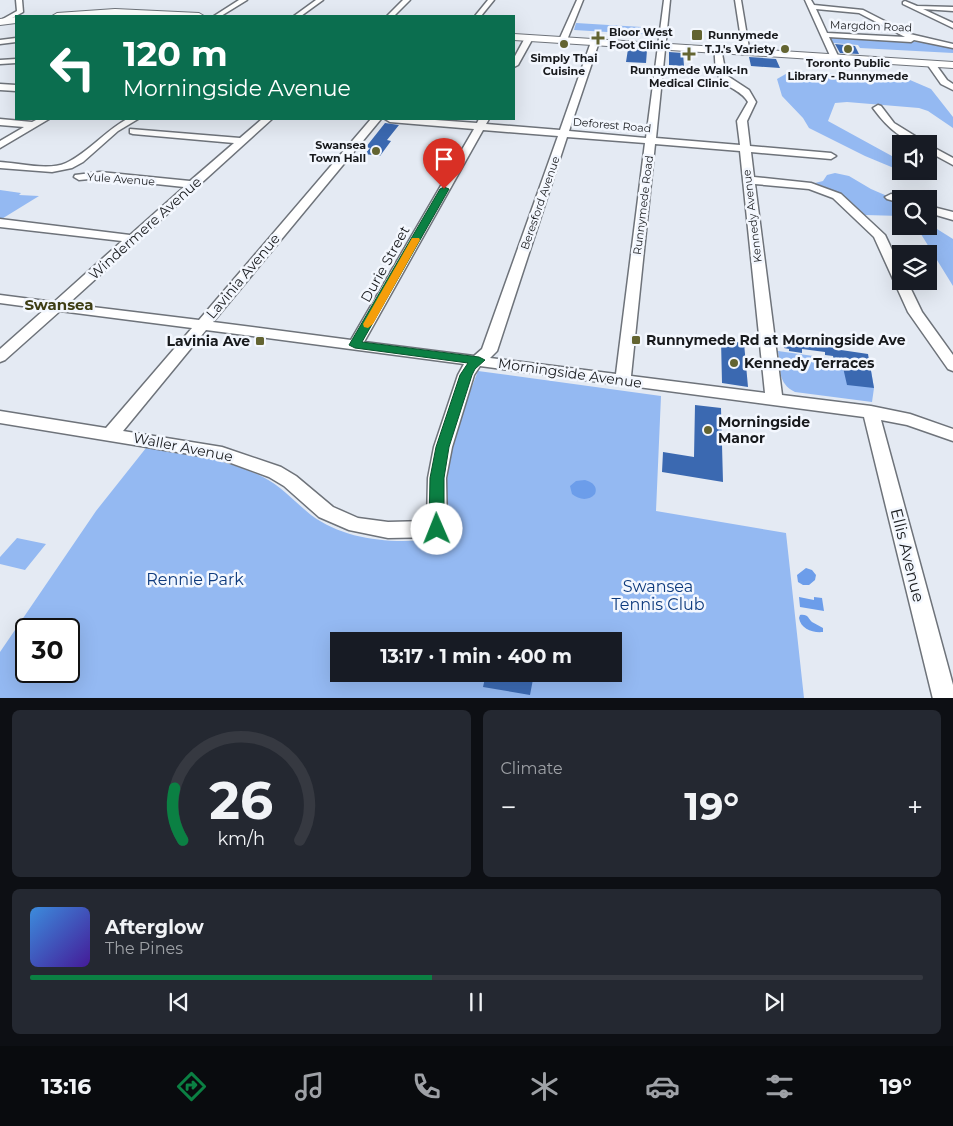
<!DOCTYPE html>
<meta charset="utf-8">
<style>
body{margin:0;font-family:Montserrat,sans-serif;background:#242831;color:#f1f3f6;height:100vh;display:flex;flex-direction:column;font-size:19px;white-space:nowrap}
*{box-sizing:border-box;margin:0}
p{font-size:16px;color:#9ea1a6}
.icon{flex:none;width:28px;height:28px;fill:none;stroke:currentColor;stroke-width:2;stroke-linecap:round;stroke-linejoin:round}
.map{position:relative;height:698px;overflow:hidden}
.side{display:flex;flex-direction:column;gap:12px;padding:12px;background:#0d0f14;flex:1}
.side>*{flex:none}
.hud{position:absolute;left:15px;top:15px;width:500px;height:105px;border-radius:0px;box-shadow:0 5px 20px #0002;background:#0b6e4f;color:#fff;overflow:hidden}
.tools{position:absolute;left:892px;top:135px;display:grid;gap:10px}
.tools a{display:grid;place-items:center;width:45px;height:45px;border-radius:0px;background:#171b24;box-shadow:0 5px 20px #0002;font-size:25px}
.speed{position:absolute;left:15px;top:618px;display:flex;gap:10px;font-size:25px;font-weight:700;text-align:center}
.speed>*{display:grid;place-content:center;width:65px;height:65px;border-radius:50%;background:#171b24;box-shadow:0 5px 20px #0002;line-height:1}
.speed .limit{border:2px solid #111;border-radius:8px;background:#fff;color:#111}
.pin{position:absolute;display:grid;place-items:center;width:42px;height:42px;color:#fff;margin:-51px -21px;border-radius:50% 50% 50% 0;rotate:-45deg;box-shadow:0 0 5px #0007}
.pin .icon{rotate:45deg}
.me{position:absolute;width:55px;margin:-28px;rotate:359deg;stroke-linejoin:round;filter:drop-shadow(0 0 4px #0008)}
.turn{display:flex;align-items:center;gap:18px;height:105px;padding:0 25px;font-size:22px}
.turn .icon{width:65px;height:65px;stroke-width:2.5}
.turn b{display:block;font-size:35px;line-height:42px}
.big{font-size:38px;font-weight:700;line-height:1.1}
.side .widget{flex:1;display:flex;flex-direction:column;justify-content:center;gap:8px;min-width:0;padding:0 18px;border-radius:8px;background:#242831}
.side .dial{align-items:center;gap:0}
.dial svg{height:130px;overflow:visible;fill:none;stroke:#363941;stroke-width:7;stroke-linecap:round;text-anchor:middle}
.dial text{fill:#f1f3f6;stroke:none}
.song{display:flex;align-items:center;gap:15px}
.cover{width:60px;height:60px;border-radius:8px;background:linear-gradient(135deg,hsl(210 70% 55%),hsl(260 70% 35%))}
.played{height:5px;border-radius:2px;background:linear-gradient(90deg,#0b8043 45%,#363941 45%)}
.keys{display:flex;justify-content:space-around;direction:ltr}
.heat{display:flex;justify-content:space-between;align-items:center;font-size:28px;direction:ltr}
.side .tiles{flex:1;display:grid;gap:12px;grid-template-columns:1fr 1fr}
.widget:last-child{grid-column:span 2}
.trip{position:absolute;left:330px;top:632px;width:292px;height:50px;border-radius:0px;background:#171b24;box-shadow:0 5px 20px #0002;font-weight:700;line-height:50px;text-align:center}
.menu{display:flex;height:80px;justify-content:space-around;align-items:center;background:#090b0e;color:#9ea1a6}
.menu .icon{width:35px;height:35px}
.menu .active{color:#0b8043}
.menu b{font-size:22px;color:#f1f3f6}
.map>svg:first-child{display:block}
</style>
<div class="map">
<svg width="953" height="699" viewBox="0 0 953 699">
<rect width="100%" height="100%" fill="#e4eaf3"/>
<path fill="#94b9f2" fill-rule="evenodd" d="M576 23 658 28 657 35 574 30Z
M833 37 932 43 953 48V53L860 48 858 45 833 43 831 38Z
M791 71 852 75 868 72 903 77 931 89 953 117V128L928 111 919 108 847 102 835 103 828 121 901 161V171L865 156 809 128 803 118 782 96 777 79Z
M835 173 849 176 871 189 901 202V216L865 215 838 192 815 183 823 181 827 175Z
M0 190 21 193 19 195 39 196 0 220Z
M929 224 953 239V286L916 226H929Z
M778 351 870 364 874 388 872 402 795 392C777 383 781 369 778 351Z
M478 371 661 396 656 511 786 533 804 698 0 699V652L96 511 146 448C186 454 227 459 263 477 281 486 295 502 311 515 350 544 407 545 453 536 452 520 446 503 447 486 447 448 464 407 478 371ZM26 629H69V671H26ZM339 641H614V674H339Z
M17 538 46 544 25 570 0 564V557Z"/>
<path fill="#6c9dea" d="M585 480C592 482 598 486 595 494 589 501 579 500 572 494L570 486 576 481Z
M806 568 812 570 816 575 815 580 809 585H803L798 582 797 575Z
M799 597 814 600V597L822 598 824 611 800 607Z
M800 615C809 614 808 619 812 622L823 628V632C812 633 801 629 799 618Z"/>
<path fill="#3b69b1" d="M835 44 855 46 859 54 840 53Z
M628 49 647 50 646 63 626 62Z
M669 52 683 53 684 66 669 65Z
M749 57 776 59 780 68 751 66Z
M385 123 399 125 387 140 391 141 380 156 365 154 370 148 366 147Z
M783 336 839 344 841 350 868 354 874 388 847 385 842 363 834 362 833 356 825 355V352L802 349V353L789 351V349L784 348Z
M721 340 744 343 748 387 722 383Z
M695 405 721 408 723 482 662 472 663 452 694 457Z
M486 674H534L530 695 483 687Z"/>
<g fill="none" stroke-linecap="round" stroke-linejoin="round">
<defs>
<path id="minor" d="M16 0H22L23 12 5 22H1V20L17 11Z
M239 0H247L221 16H214Z
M316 0H323L301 16H294Z
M403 0H410L394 16H387Z
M488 0H494L481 16H475Z
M577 0H583L567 40 560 42 559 40Z
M664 0H670L656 138 740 145 737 121 748 102C741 89 724 88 718 75 714 67 716 58 714 50L721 48 726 75 749 90 756 102 747 121 750 146 831 153 836 156 831 159 751 152 754 177 811 183 841 194 885 235 901 269V281H907L922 312 953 355V371L948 369 908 312 874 237 833 198 809 189 755 184 782 395 871 406 910 414 953 429V441L907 425 881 420 953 685V699H933L864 417 480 366 474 375 452 447 446 478 447 529 444 534 437 537 388 538 349 530 319 517 284 486 269 477 220 459 0 423V411L106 428 192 328 60 311 5 360 0 362V349L45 309 0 303V295L54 302 122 241 0 227V219L130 235 184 187 100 178 79 180 74 177 75 175 100 172 190 181 234 143 133 134 130 133V129L240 138 262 119H272L68 304 199 320 371 119H381L213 322 351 340 474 129 390 122 385 119H421L477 123 479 119H489L486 124 560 130 591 42 595 40 599 42 569 131 646 138ZM483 130 558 136 482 349 474 356 364 342ZM567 137 645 143 616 374 490 358 497 351ZM655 144 740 151 765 393 631 376ZM206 330 464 364 458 375 434 447 428 478 427 521 388 522 358 518 333 507 296 476 281 467 222 447 123 431Z
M735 0H741L750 54 743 52Z
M805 0H811L814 5 863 10 910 34 953 44V48L914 40 911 42 829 37 839 58 832 60ZM816 9 859 13 905 37 827 33Z
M905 1 917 6 953 7V11L923 9 953 23V28L903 4V2Z
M526 36 533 38 518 65 514 67V58Z
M16 38V42L0 44V40Z
M16 59V63L0 64V60Z
M928 62H934L947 80 953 84V90L941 84 927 64Z
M0 84 16 85V91L0 90Z
M878 105 881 106 894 123 928 144C904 144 887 127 873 108Z
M0 119 32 122 38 119H49L0 148V141L24 127 0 125Z
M127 119H138L118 131 83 162 72 168 52 172 0 168V162C20 163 48 171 66 163 88 153 105 131 127 119Z
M929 145 953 158V165L929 152Z
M891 194 905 198 906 199H901V203L887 199 885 197Z
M929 206 953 212V220L929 213Z"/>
<path id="major" d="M115 9 199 13 204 16H52L57 13Z
M16 17V23L0 25V19Z
M514 34 953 62V68L514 40Z"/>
</defs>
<use href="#minor" stroke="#6e737a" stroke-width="3"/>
<use href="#major" stroke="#6e737a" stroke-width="2"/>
<use href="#minor" fill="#fff" fill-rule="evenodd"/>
<use href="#major" fill="#fff" fill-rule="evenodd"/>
</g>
<path fill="#0b8043" stroke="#07532c" d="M444 187 449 189 362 342 479 357 485 360 475 369 472 375 449 447 444 478V529L442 533 437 535 432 533 429 529 430 478 436 447 460 375 468 363 355 348 349 345 440 189Z"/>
<path fill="#f59e0b" d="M412 238H419L420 240 373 324 368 328 364 327 363 324Z"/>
<g fill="#636431" stroke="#f3f7fe" stroke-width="2">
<rect x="691" y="29" width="12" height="12" rx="2.5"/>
<path d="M595.5 30.5h5v5h5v5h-5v5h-5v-5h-5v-5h5z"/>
<circle cx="564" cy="44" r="5"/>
<circle cx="785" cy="49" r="5"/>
<circle cx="848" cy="49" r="5"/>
<path d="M686.5 46.5h5v5h5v5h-5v5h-5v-5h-5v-5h5z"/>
<circle cx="376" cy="151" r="5"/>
<rect x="631" y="335" width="10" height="10" rx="2.5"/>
<rect x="255" y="336" width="10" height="10" rx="2.5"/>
<circle cx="734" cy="363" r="5"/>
<circle cx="708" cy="430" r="5"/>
</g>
<g text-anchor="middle" stroke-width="5" stroke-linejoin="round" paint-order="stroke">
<g font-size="11" fill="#181a1d" stroke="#f3f7fe">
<text transform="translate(871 26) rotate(2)" y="4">Margdon Road</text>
<text transform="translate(612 125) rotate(5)" y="4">Deforest Road</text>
<text transform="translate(121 179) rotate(4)" y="4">Yule Avenue</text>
<text transform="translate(540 203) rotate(-71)" y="4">Beresford Avenue</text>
<text transform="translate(643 205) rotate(-83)" y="4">Runnymede Road</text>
<text transform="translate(752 216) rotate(-97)" y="4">Kennedy Avenue</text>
</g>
<g font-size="11" font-weight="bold" fill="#181a1d" stroke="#f3f7fe">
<text x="609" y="36" text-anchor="start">Bloor West<tspan x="609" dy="13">Foot Clinic</tspan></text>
<text x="708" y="39" text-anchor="start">Runnymede</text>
<text x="775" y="53" text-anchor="end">T.J.'s Variety</text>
<text x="564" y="62">Simply Thai<tspan x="564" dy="13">Cuisine</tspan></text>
<text x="848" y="67">Toronto Public<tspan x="848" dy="13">Library - Runnymede</tspan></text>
<text x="689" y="74">Runnymede Walk-In<tspan x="689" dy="13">Medical Clinic</tspan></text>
<text x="366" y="149" text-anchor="end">Swansea<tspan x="366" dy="13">Town Hall</tspan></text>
</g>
<g font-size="14" fill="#181a1d" stroke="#f3f7fe">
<text transform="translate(145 228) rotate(-42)" y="5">Windermere Avenue</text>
<text transform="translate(385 264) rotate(-61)" y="5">Durie Street</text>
<text transform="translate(243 276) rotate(-50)" y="5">Lavinia Avenue</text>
<text transform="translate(570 373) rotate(8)" y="5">Morningside Avenue</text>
<text transform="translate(183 447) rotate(11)" y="5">Waller Avenue</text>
</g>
<g font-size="14" font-weight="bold" fill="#181a1d" stroke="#f3f7fe" text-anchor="start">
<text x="646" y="345">Runnymede Rd at Morningside Ave</text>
<text x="250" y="346" text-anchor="end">Lavinia Ave</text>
<text x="744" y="368">Kennedy Terraces</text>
<text x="718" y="427">Morningside<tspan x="718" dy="16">Manor</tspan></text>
</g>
<g font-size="15" font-weight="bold" fill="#3e3e15" stroke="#f3f7fe">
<text x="59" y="310">Swansea</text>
</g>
<g font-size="16" fill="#181a1d" stroke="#f3f7fe">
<text transform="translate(908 555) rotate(76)" y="6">Ellis Avenue</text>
</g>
<g font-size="16" fill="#0d3a7d" stroke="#f3f7fe">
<text x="195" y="585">Rennie Park</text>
<text x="658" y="592">Swansea<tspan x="658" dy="18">Tennis Club</tspan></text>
</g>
</g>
</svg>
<div class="tools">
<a><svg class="icon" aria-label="sound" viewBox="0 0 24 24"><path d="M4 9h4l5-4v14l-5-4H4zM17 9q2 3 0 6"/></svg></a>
<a><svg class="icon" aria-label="search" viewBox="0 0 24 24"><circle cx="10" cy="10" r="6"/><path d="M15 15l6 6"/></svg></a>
<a><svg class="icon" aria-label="layers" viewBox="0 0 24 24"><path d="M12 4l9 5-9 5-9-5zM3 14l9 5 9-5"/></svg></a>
</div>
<div class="speed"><div class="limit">30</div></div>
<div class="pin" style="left:444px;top:189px;background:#d93025"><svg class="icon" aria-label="arrive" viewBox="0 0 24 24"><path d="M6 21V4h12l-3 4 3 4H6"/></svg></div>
<svg class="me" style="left:437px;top:529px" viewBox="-20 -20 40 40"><circle r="19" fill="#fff"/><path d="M0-13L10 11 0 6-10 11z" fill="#0b8043"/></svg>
<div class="trip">13:17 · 1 min · 400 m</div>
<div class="hud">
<div class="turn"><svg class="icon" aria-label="left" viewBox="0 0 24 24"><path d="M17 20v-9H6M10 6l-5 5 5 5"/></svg><div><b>120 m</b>Morningside Avenue</div></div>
</div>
</div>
<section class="side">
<div class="tiles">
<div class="widget dial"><svg viewBox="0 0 100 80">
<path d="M14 69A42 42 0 1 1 86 69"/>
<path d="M14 69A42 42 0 0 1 9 37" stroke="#0b8043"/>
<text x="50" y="56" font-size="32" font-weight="700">26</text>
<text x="50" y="72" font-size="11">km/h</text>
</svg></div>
<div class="widget"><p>Climate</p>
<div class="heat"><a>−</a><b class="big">19°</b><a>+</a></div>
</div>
<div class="widget">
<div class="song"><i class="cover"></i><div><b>Afterglow</b><p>The Pines</p></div></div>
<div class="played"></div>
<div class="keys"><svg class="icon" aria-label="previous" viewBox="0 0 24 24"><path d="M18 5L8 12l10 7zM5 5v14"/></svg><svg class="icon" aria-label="pause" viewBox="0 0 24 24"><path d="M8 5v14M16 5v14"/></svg><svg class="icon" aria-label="next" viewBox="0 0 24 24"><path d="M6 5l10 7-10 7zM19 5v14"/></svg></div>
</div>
</div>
</section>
<nav class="menu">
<b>13:16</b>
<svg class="icon active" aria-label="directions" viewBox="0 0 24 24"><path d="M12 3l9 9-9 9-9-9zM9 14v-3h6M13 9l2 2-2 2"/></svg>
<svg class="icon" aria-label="music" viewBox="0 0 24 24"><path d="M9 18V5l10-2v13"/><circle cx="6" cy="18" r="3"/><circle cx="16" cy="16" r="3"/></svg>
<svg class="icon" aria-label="phone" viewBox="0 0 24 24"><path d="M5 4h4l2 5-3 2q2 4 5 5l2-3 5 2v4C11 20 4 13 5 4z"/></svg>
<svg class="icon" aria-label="climate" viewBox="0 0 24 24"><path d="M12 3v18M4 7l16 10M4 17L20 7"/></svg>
<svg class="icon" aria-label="car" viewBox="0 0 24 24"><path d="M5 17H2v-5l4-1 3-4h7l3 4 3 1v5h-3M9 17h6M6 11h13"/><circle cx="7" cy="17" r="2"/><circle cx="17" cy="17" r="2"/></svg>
<svg class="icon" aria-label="filters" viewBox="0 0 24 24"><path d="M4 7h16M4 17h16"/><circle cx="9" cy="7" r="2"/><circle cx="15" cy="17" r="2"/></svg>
<b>19°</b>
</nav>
